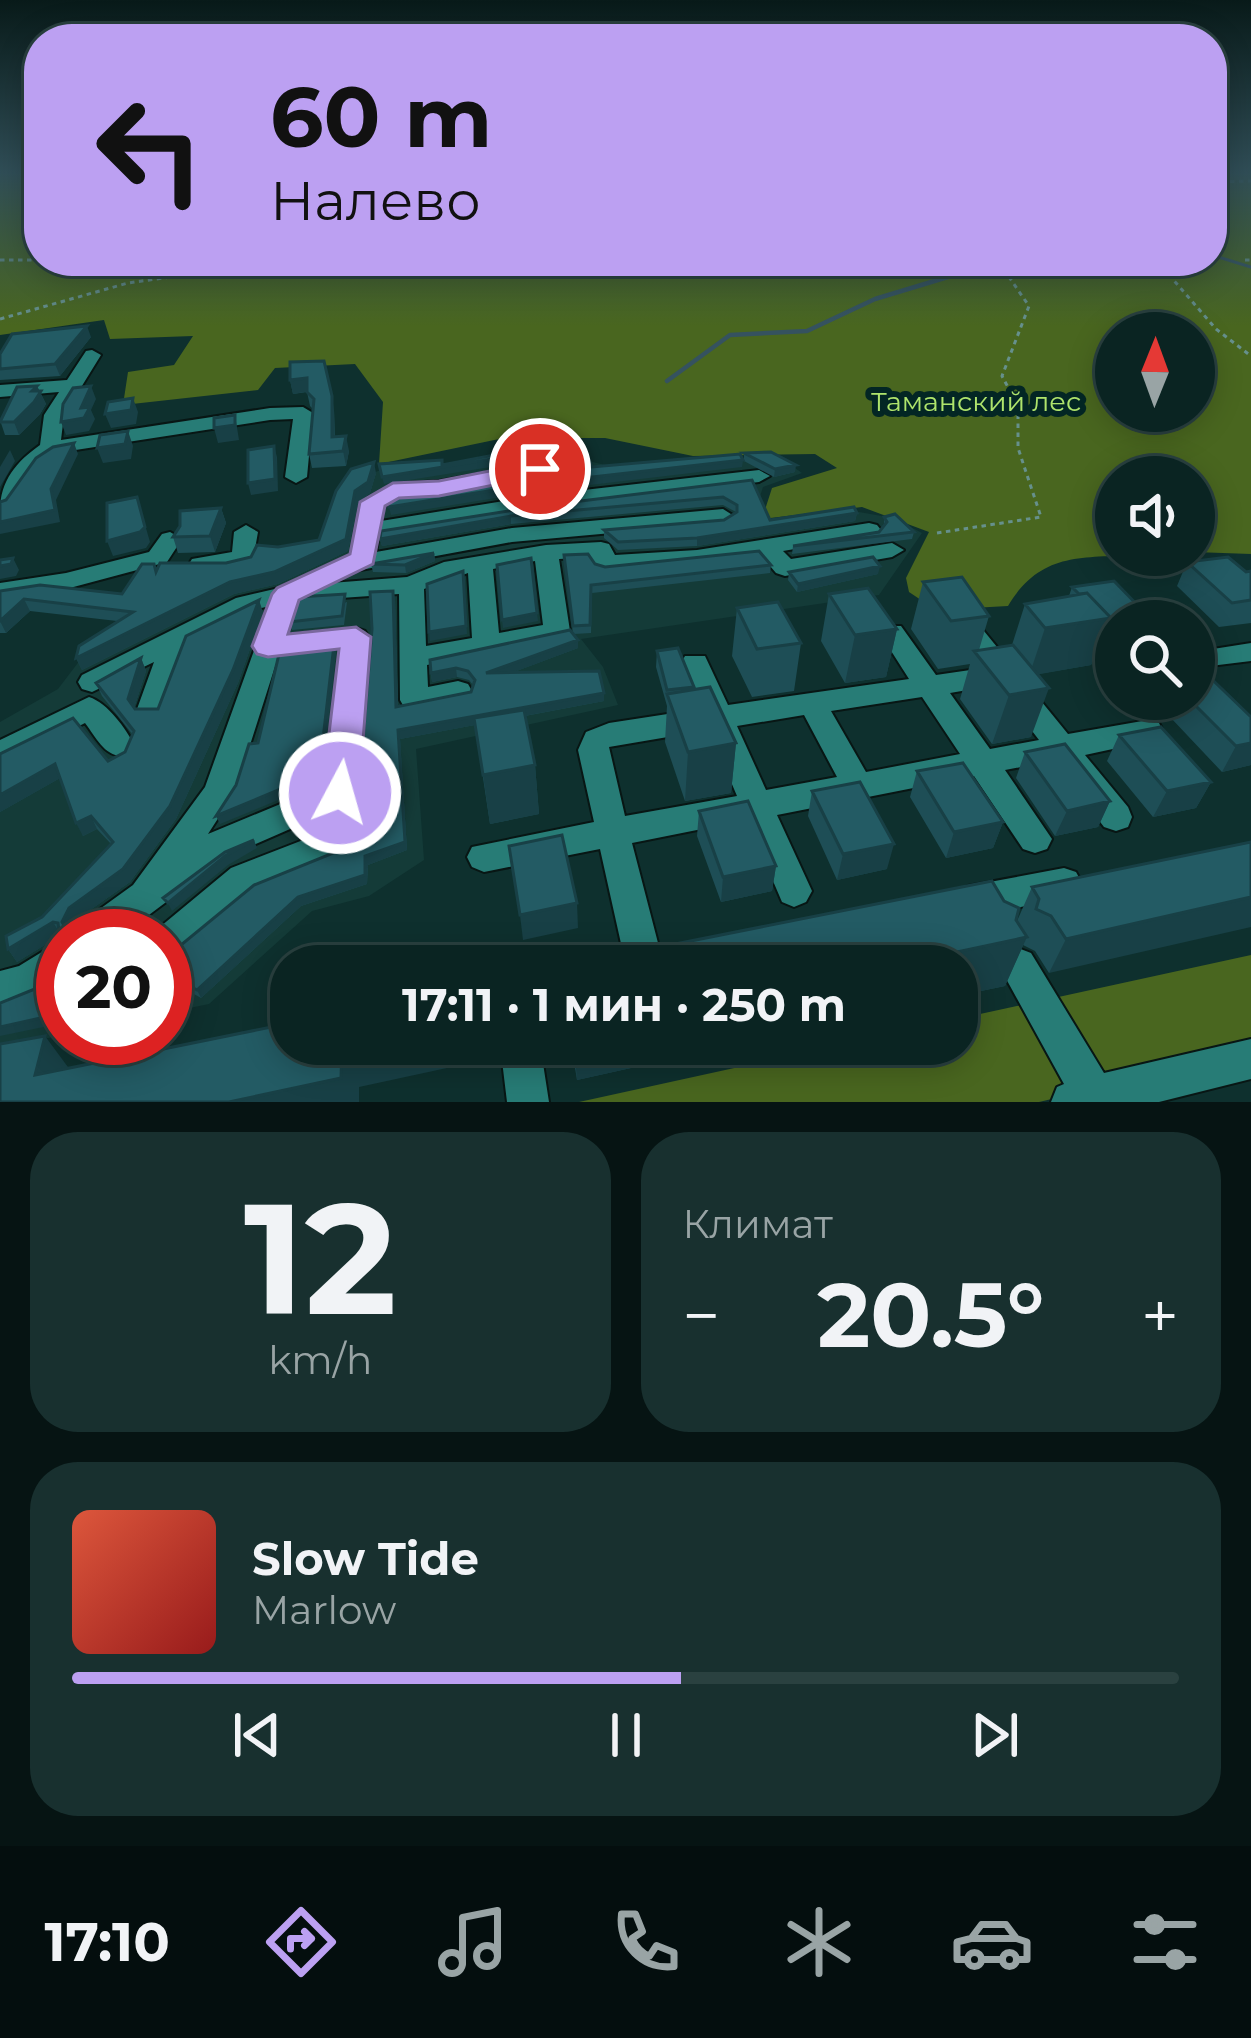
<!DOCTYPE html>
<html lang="ru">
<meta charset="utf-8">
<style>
body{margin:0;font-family:Montserrat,sans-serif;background:#18302f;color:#f1f3f6;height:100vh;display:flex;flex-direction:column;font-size:45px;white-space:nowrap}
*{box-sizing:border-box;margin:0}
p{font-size:39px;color:#99a4a5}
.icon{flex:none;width:66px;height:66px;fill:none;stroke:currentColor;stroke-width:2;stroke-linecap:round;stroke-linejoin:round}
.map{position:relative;height:1102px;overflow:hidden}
.sheet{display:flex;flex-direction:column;gap:30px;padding:30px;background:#061413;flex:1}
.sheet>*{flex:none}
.top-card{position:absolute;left:24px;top:24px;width:1203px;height:252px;border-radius:48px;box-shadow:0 6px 30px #0003,0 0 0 3px #2a4140;background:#bca0f2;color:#111;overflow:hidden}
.needle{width:78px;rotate:1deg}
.fabs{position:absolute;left:1095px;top:312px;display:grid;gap:24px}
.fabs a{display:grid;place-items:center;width:120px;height:120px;border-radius:50%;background:#0a2422;box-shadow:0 6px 30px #0003,0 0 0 3px #2a4140;font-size:60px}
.speed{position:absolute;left:36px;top:909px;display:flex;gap:24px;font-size:60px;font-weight:700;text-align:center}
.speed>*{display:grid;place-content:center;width:156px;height:156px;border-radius:50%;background:#0a2422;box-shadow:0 6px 30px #0003,0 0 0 3px #2a4140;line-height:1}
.speed .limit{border:18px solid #d22;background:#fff;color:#111}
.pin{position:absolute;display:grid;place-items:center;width:102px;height:102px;color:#fff;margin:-51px;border:6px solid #fff;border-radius:50%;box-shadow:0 3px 12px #0007}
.me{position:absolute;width:132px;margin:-66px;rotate:6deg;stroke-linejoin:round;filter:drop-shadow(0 0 9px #0008)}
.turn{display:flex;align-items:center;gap:42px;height:252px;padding:0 48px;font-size:54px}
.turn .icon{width:156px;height:156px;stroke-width:2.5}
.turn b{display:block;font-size:84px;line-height:102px}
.big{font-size:90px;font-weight:700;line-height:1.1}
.sheet .card{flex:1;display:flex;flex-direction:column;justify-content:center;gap:18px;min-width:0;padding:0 42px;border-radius:48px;background:#18302f}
.sheet .dial{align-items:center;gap:0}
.dial b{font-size:156px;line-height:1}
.song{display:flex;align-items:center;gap:36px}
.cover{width:144px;height:144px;border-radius:18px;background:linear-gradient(135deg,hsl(10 70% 55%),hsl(0 70% 35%))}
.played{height:12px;border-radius:6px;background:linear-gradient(90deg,#bca0f2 55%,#2a4140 55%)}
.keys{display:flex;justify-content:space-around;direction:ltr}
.heat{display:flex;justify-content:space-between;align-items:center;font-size:66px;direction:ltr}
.sheet .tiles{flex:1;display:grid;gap:30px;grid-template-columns:1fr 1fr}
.card:last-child{grid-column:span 2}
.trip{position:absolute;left:270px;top:945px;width:708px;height:120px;border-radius:48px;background:#0a2422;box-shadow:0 6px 30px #0003,0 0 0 3px #2a4140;font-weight:700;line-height:120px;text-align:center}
.menu{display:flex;height:192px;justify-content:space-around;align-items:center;background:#040e0e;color:#99a4a5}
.menu .icon{width:84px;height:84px}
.menu .on{color:#bca0f2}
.menu b{font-size:54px;color:#f1f3f6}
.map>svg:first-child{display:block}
</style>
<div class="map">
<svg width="1251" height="1102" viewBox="0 0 1251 1102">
<rect width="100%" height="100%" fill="#0e302e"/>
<path fill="#143b38" d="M536 448 609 466 778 456 802 473 763 487 751 525 859 512 893 518 922 533 879 595 581 639 603 667 618 705 416 749 424 860 369 896 312 911 209 1004 165 1013V936H63V1035L0 1048V722L58 689 90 647 319 550 352 480 381 470 444 466Z"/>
<path fill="#49661f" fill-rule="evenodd" d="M0 172H39V261H1212V172H1251V554L1194 552V477H1116V555H1141C1083 558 1041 551 1008 606L936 610 909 592 906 578 929 532 862 507 762 519 772 488 837 468 815 454 693 456 605 438H504L379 464 383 402 355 364 275 368 258 390 123 405 128 372 174 365 193 336 110 339 104 320 0 335ZM1116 333H1194V411H1116Z
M1251 955V1052L1039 1102H579L844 1044H957V1019Z"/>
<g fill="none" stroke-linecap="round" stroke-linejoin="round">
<path stroke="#35525f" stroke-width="3" d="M1212 255 1251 267
M951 276 968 271V261"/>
<path stroke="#35525f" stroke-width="4.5" d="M667 381 730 335 807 331 875 299 961 273"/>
<defs>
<path id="minor" d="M92 350 101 355 64 415 61 440 270 408 303 407 313 413 307 477 296 483 285 477 293 419 270 420 56 453 37 466 8 509 0 511C0 481 16 462 40 445L44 415 59 392 0 397V385L67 380 86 351Z
M540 463 551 469 548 474 439 495 398 497 384 506 381 521 540 495 759 470 770 476 759 482 540 509 379 535 376 552 512 528 723 509 734 516 723 523 512 542 355 571 331 583 407 577 444 562 546 545 601 542 609 544 615 555 697 550 869 523 877 525 881 530 877 535 783 551 791 559 892 543 904 550 892 557 785 576 776 573 760 554 697 564 605 570 596 568 591 557 559 559 570 631 566 637 427 665 428 687 458 681 468 684 472 691 468 698 414 711 404 707 400 700 399 594 297 601 285 635 356 628 365 631 369 637 357 793 352 802 226 857 121 936H74L79 924 133 885 205 787 270 606 253 610 187 645 162 717 152 720 142 717 137 709 154 662 92 692 82 689 78 682 82 675 236 598 279 588 352 554 362 503 393 484 439 481ZM535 561 543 625 499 633 493 569ZM468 573 472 638 426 646 424 589ZM341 648 326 785 208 834 235 792 279 654Z
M246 525 258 532 253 560 230 570 192 569 189 564 192 559 232 552 234 532Z
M170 532 182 539 167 562 66 589 0 599V583L66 573 149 552 162 534Z
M966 617 975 620 1068 734 1148 720 1159 723 1163 731 1159 739 1085 755 1128 807 1132 817 1128 827 1116 831 1104 827 1054 761 1005 770 1052 839 1047 849 1035 853 1023 849 974 776 777 815 812 891 806 902 794 907 782 902 747 820 632 843 664 966H626L600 849 484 872 472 867 467 857 472 847 594 822 578 750 586 732 609 723 700 709 681 663 685 656H705L728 705 909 679 879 632 883 626H901L936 675 984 668 953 626 957 620ZM997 685 1039 740 990 749 950 693ZM922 697 960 754 866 772 831 711ZM804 715 837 777 766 790 737 726ZM709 730 737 796 625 816 609 747Z
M1251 643V661L1194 668V652Z
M89 697C108 703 126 729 135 746L131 754C107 762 98 740 85 723L0 766V740Z
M347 823 359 827 364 837 359 847 255 890 178 954 165 959V936H149L231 868Z
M1064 868 1076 872 1082 883 1076 894 1064 898 968 918 955 913 950 902 955 891 968 886Z
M63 939V979L43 994 0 1009V971L19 966Z
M1018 948 1031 953 1104 1073 1251 1039V1079L1159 1102H1051L1057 1087 1064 1084 999 966 1005 953Z
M500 1044H540L549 1102H507Z"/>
</defs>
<use href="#minor" stroke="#081614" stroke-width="4"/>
<path stroke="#66908c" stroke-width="3" stroke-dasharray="4.5 4.5" stroke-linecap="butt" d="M1212 182 1251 181
M0 260H39
M1245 260H1251
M1157 261 1216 329 1251 356
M0 319 128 283 284 261
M937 533 1041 517 1018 448V406L1002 376 1029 306 998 261"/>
<use href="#minor" fill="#277c76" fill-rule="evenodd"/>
</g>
<path fill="#1e4e56" d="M91 337 60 376 0 380V354Z
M290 380 334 410 335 437 349 451 346 466 312 468 309 454 313 409 310 406 307 392 293 394Z
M37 386 46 404 40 414 19 435H5L0 420Z
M744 453 795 472 774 477 744 461Z
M376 473 370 493 358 502 348 551 278 584 234 594 82 670 76 658 117 621 30 611 6 633H0V591L122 594 156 571 226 563 251 557 278 547 319 540Z
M752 480 770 520 857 513 855 521 697 546 618 550 604 538V530L724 520 736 512 723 505 511 524 382 546 380 539 381 531Z
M221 508 226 523 215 552 178 553 173 537 180 526Z
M884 517 914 532 912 539 792 554 793 546 879 532 884 527Z
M434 553 435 561 406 573 373 572 371 564Z
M564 555 605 567 771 565 770 573 592 593 591 633 574 634 578 640V648L511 673 604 701 525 716 535 765 539 814 490 824 475 725 400 739 407 850 368 865 367 884 301 906 201 998 194 994 165 1000 175 950 358 843 366 834 395 599 398 707 471 692 473 685 469 680 457 677 432 682 431 673 573 633Z
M1187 562 1246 572 1251 571V623L1219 627 1177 586Z
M789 572 878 574 797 592 788 580Z
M923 582 989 616 979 650 1012 645 1025 604 1069 596 1072 587 1116 621V641L1101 642 1091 665 1038 674 1031 737 992 744 960 699 970 664 938 669 911 629Z
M829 594 897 629 886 677 845 683 821 641Z
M347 602 344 625 292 630 289 622Z
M737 608 801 643 794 691 752 697 732 656Z
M263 612 238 683 176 819 130 882 76 920 70 934 63 936 61 935 17 962 8 949 42 917 111 844 97 829 83 836 60 778 0 812V754L108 761 125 752 133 735 102 696 96 683 141 658 146 671 134 708 158 709Z
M657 651 694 687V689L736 743 731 793 685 801 665 742 667 706 656 667Z
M1153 699H1194L1251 717V765L1222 772Z
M1119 735 1211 782 1196 808 1153 817 1107 761Z
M1025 752 1110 801 1098 827 1055 836 1016 778Z
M917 771 1003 822 993 848 946 858 910 797Z
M812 791 887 869 837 880 808 816Z
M699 811 776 866 772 891 721 902 697 836Z
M1251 842 1049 973 1035 951 1023 945 1005 986 957 996V966L1016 920 1017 921 1032 887Z
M571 1044H739L577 1080Z"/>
<path fill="#184046" d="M87 326 91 337 60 376 55 364Z
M307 378 310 391 293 394 290 380Z
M37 386 46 404 40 414 19 435 14 422Z
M91 386 96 399 91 410 95 419 89 431 66 435 61 422 81 408Z
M332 396 334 410 335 452 332 437Z
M133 398 138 412 136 424 111 428 105 414Z
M235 415 239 440 218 443 214 428Z
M128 431 133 446 131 459 103 463 97 448Z
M346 436 349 451 346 466 343 451Z
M74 443 78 454 56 500 60 522 0 534V522L51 489Z
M274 446 277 457 278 491 251 495 248 483Z
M10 450 15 461 0 487V467Z
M522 454V462L384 484 382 477Z
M743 460 742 467 539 491 391 515 389 507 539 483Z
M374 462 376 473 370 493 358 502 348 551 278 584 234 594 82 670 76 658 230 582 346 539 355 491Z
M796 465 795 472 774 477 775 469Z
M137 497 150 542 146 548 113 556 107 541Z
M221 508 226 523 215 552 210 536Z
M857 513 855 521 697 546V538Z
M511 516V524L382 546 380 539Z
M434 553 435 561 406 573 405 565Z
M13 558 19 570 16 576 0 579V566Z
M880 566 878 574 797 592 798 584Z
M463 571 467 634 430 641 429 632Z
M393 591 395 599 398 715 396 707Z
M24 599 30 611 6 633 0 621Z
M259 600 263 612 238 683 176 819 130 882 76 920 71 936H63L59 931 69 908 123 869Z
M537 613 538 621 503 628 502 620Z
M1111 618 1091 665 1029 676 1045 628Z
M897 629 886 677 845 683 855 635Z
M578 640V648L487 682 486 673Z
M334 645 336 653 322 782 220 824 216 816Z
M141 658 146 671 133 711 128 699Z
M456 668 457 677 432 682 431 673Z
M1049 688 1031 737 992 744 1009 695Z
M604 693V701L400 739 407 850 368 865 367 884 301 906 201 998 197 990 298 897 365 856 398 730Z
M736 743 731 793 685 801 688 752Z
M1251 743V765L1222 772 1236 746Z
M55 764 62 777 0 812V795Z
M535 765 539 814 490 824 483 775Z
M1211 782 1196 808 1153 817 1167 791Z
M1110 801 1098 827 1055 836 1067 811Z
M331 815 333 824 299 837 296 828Z
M91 816 97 829 83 836 76 823Z
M1003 822 993 848 946 858 954 832Z
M254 840 257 848 228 865 172 911 168 903 225 856Z
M894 844 887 869 837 880 843 854Z
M776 866 772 891 721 902 723 877Z
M1251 897V927L1049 973 1066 939Z
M577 903 578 928 523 940 520 915Z
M53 922 61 935 17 962 8 949Z
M1027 937 1005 986 957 996V966H891Z
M190 986 194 994 165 1000V991Z
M63 1013V1023L0 1036V1027Z
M45 1036 79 1082 35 1075Z
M342 1044H469L470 1063 359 1087V1102H229Z
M574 1044H739L577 1080Z"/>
<path fill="#235b64" stroke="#184046" stroke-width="3" d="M87 326 55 364 0 369V354L12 334Z
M324 361 332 396V437L346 436 343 451 309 454 314 399 307 392V378L290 380V362Z
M37 386 32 391H41L34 402 14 422H0L17 387Z
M91 386 81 408 90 407 84 418 61 422 63 404 73 388Z
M133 398 131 410 105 414 108 402Z
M235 415V425L214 428V418Z
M128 431 125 444 97 448 100 435Z
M74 443 51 489 55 510 0 522V502L6 500 36 458 53 447Z
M274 446 275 479 248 483V450Z
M520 450 522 454 382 477 379 464 442 460V465Z
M771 452 796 465 775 469 744 453Z
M740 454 743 460 539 483 389 507 388 500 398 494 439 492 548 471 555 463 588 457 592 467Z
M374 462 368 482 355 491 346 539 274 572 230 582 76 658 79 646 133 612 24 599 0 621V591L40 585 122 594 142 564H154L156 572 160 563H226L251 557 257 545 278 547 319 540 336 491 351 469Z
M752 480 770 520 854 507 857 513 697 538 618 542 604 530 724 520 737 512V505L723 497 511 516 380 539 381 531 540 506Z
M137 497 145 527 140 532 107 541V503Z
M221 508 210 536 173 537 180 526V511Z
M895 514 914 532 793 546 879 532 887 522 884 517Z
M759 551 771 565 591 585 590 625 573 626 564 555 588 554 595 564 605 567Z
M434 553 405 565 371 564Z
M873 557 880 566 798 584 789 572Z
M1228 557 1246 572 1251 571V600L1232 603 1187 562Z
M13 558 11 564 0 566V560Z
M531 558 537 613 502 620 497 565Z
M463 571 466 626 429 632 427 584Z
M962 577 989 616 951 621 923 582Z
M1114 581 1152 620 1116 621V625L1108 626 1111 618 1087 593 1079 594 1072 587Z
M868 588 897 629 855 635 829 594Z
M393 591 396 707 471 692 475 680 468 671 456 668 431 673 430 660 570 630 578 640 486 673 599 671 604 693 398 730 405 842 365 856V875L298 897 197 990 190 986 165 991V954L175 950 254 885 358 843 366 834 359 790 372 629 370 592Z
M1087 593 1111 618 1045 628 1025 604Z
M345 594 342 616 289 622 298 597Z
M259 600 233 670 170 806 123 869 69 908 62 922 65 927 59 931 58 923 53 922 8 949 6 936 42 917 113 842 91 816 76 823 55 764 0 795V754L73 718 108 761 125 752 134 731 96 683 141 658 128 699 135 709H158L186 636Z
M778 602 801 643 757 649 737 608Z
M334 645 319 773 216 816 236 785 249 744 258 743 280 650Z
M1013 645 1049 688 1009 695 974 651Z
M678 648 694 687 667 690 657 651Z
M1194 662 1251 717V743L1236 746 1189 699H1194Z
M710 687 736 743 688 752 667 694Z
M524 710 535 765 483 775 474 718Z
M1161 727 1211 782 1167 791 1119 735Z
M1065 744 1110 801 1067 811 1025 752Z
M963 763 1003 822 954 832 917 771Z
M860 782 894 844 843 854 812 791Z
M748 801 776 866 723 877 699 811Z
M328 808 331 815 296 828 291 824Z
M562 835 577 903 520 915 509 846Z
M254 840 225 856 168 903 163 898 225 852Z
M1251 842V897L1066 939 1051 916 1036 909 1039 899 1032 887Z
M992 881 1004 901 1019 908 1016 920 1027 937 891 966H565Z
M456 954 457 966H396Z
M63 980V1013L0 1027V1003L47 984Z
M291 1023V1044H342L341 1078 229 1102H0V1044L45 1036 35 1075Z"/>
<linearGradient id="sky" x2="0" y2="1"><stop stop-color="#081a19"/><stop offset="0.53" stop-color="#304e57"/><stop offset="1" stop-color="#304e57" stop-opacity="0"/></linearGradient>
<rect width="1251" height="326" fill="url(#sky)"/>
<path fill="#bca0f2" stroke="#7a689d" stroke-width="3" d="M540 461 552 469 549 474 439 496 399 498 385 506 373 564 299 600 288 634 356 627 371 637 359 793 353 803 340 808 328 803 322 793 339 649 268 657 257 654 252 646 272 594 277 588 350 554 360 502 393 483 439 481Z"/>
<g text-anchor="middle" stroke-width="12" stroke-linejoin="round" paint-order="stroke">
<g font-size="27" fill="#afe46c" stroke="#032624">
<text x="976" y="411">Таманский лес</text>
</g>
</g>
</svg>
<div class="fabs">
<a><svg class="needle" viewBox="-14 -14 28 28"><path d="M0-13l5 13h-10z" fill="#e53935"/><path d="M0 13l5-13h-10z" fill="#99a4a5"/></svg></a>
<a><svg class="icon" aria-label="sound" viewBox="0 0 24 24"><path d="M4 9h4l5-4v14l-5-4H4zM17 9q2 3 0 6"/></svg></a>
<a><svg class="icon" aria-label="search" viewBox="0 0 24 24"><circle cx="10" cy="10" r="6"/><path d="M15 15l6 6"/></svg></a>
</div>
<div class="speed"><div class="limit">20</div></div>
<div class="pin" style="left:540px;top:469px;background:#d93025"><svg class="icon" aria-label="arrive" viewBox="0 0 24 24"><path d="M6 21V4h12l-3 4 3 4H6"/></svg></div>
<svg class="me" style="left:340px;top:793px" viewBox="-20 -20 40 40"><circle r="17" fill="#bca0f2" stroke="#fff" stroke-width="3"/><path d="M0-11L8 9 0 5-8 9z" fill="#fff"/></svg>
<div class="trip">17:11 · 1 мин · 250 m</div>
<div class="top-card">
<div class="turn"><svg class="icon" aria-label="left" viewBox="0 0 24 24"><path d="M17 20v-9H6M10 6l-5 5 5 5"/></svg><div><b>60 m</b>Налево</div></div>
</div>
</div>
<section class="sheet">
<div class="tiles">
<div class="card dial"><b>12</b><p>km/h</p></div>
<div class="card"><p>Климат</p>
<div class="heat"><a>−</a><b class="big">20.5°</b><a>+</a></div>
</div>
<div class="card">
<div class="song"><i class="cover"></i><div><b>Slow Tide</b><p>Marlow</p></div></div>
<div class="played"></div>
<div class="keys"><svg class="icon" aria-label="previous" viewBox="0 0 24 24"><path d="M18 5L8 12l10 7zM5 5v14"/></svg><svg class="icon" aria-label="pause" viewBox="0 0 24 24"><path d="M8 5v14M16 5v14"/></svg><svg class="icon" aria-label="next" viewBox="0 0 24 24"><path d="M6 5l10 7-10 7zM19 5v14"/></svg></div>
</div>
</div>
</section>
<nav class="menu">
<b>17:10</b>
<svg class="icon on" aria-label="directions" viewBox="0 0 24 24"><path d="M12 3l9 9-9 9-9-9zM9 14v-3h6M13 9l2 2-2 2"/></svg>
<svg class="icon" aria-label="music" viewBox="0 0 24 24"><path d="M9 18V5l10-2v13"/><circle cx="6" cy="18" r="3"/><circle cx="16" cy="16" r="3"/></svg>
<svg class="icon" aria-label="phone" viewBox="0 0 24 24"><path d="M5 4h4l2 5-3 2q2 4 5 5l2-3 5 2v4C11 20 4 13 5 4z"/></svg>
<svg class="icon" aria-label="climate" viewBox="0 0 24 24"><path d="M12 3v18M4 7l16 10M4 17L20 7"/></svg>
<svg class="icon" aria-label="car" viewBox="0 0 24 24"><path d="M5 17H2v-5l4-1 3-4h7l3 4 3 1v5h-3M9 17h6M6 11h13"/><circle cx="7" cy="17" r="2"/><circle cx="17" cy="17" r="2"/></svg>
<svg class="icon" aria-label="filters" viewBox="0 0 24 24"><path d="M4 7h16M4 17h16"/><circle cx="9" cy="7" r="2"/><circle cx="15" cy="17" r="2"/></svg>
</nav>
